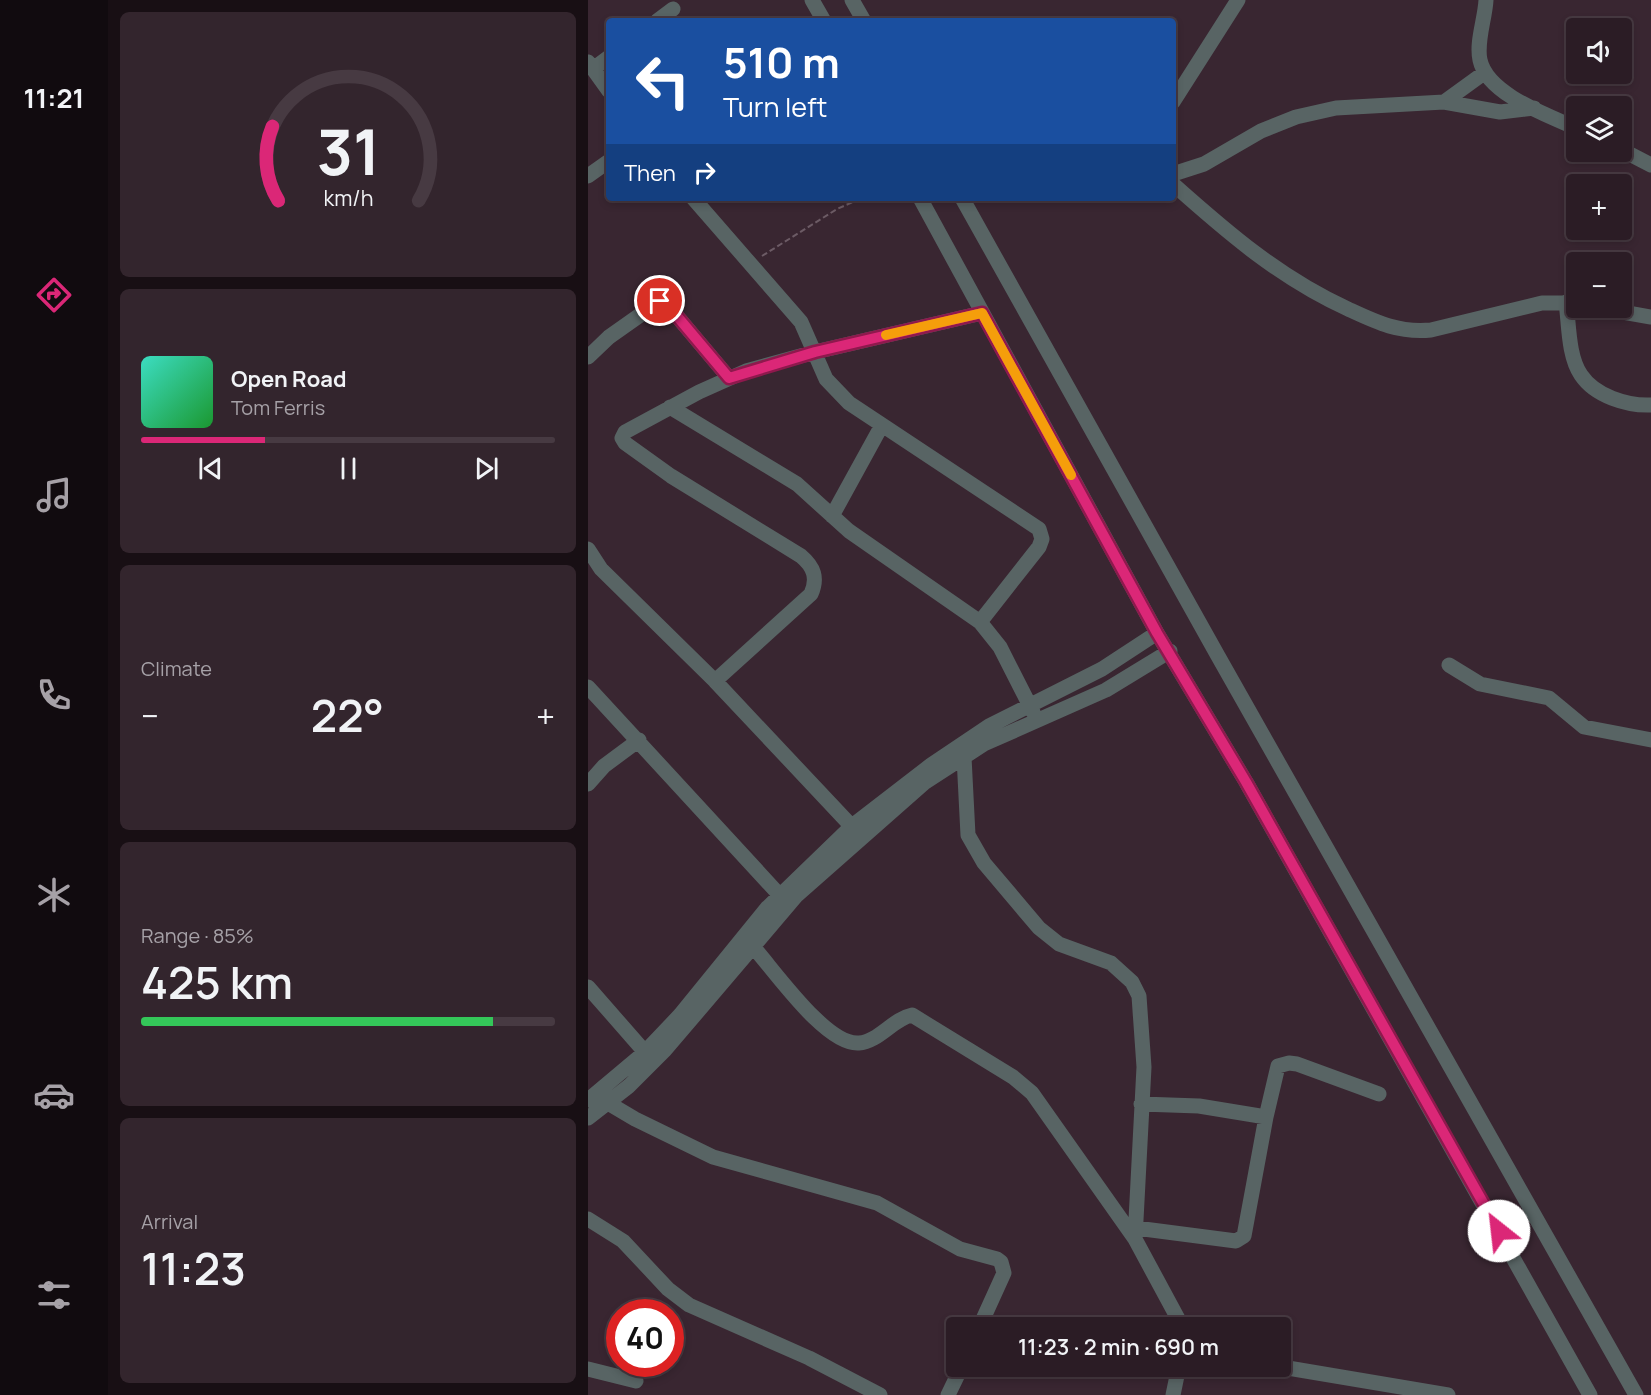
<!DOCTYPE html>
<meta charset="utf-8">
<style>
body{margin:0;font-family:Manrope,sans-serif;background:#33252d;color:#f1f3f6;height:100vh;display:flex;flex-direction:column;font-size:22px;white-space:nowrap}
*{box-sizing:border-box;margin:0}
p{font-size:20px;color:#a6a1a7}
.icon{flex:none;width:33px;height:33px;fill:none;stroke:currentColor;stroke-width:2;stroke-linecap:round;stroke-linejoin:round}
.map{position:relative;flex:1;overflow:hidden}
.panel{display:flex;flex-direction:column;gap:12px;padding:12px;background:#180f14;width:480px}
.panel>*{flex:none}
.guide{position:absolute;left:18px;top:18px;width:570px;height:183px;border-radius:6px;box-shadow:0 3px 9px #0003,0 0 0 2px #473a42;background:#1a4fa0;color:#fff;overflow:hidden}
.fabs{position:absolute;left:978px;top:18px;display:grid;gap:12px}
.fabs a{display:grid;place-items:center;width:66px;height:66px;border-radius:6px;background:#2b1c25;box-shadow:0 3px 9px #0003,0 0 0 2px #473a42;font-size:30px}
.speed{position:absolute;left:18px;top:1299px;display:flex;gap:12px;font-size:30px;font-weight:700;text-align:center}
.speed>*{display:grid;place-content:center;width:78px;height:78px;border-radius:50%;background:#2b1c25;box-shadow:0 3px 9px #0003,0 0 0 2px #473a42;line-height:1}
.speed .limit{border:9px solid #d22;background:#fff;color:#111}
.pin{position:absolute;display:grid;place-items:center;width:51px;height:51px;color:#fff;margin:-26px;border:3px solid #fff;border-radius:50%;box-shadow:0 2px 6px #0007}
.me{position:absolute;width:66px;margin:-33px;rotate:331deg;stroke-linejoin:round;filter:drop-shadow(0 0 4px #0008)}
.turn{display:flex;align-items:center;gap:21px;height:126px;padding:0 18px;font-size:27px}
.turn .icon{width:78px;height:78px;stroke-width:2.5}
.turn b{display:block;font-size:42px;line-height:51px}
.then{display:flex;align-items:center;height:57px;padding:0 18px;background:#0003;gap:12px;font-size:22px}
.big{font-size:45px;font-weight:600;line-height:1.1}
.panel .tile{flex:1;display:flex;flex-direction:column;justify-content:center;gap:9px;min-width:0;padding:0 21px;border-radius:9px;background:#33252d}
.panel .dial{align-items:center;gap:0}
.dial svg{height:156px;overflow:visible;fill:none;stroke:#473a42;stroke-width:7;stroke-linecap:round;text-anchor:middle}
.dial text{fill:#f1f3f6;stroke:none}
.song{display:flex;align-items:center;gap:18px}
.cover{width:72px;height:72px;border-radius:9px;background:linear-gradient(135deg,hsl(170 70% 55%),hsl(130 70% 35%))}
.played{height:6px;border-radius:3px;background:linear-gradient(90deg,#db2777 30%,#473a42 30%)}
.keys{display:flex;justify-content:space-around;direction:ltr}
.heat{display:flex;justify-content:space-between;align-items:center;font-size:33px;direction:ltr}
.charge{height:9px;border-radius:4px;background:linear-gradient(90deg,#34c759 85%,#473a42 0)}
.trip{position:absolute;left:358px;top:1317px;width:345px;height:60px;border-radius:6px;background:#2b1c25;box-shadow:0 3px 9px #0003,0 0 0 2px #473a42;font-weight:600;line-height:60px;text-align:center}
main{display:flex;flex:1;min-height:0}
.tab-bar{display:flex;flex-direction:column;width:108px;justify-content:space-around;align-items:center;background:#110b0f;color:#a6a1a7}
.tab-bar .icon{width:42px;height:42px}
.tab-bar .on{color:#db2777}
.tab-bar b{font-size:27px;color:#f1f3f6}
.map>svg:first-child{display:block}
</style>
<main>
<nav class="tab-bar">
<b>11:21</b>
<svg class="icon on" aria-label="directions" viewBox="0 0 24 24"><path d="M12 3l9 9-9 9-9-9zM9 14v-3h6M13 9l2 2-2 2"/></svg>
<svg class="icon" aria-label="music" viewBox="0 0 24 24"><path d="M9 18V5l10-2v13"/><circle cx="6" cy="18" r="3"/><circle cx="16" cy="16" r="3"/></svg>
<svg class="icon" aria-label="phone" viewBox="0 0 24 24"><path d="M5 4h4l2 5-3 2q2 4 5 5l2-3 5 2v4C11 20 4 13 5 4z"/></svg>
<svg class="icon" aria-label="climate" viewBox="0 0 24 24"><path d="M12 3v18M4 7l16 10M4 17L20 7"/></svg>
<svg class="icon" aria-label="car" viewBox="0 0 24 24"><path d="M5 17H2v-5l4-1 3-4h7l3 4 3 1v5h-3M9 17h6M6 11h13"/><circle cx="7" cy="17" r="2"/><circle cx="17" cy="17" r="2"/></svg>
<svg class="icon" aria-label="filters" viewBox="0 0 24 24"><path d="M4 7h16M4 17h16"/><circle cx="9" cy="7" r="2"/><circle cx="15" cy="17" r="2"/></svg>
</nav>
<section class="panel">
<div class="tile dial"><svg viewBox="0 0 100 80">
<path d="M14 69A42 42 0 1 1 86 69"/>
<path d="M14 69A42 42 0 0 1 11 31" stroke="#db2777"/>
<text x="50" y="56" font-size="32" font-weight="700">31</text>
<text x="50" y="72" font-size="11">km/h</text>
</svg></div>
<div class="tile">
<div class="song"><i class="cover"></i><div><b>Open Road</b><p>Tom Ferris</p></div></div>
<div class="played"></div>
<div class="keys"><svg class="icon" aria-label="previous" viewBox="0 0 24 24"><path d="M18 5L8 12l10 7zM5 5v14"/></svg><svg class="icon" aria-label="pause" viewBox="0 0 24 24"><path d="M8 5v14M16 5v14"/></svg><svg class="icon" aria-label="next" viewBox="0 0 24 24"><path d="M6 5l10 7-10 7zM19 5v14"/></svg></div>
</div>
<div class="tile"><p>Climate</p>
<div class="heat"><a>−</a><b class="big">22°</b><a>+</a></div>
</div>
<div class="tile"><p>Range · 85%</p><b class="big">425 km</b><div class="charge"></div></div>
<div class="tile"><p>Arrival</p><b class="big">11:23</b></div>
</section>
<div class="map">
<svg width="1063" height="1395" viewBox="0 0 1063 1395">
<rect width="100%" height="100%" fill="#392631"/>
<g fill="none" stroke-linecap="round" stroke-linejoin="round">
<path stroke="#6c5b65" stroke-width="2" stroke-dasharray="6 3" stroke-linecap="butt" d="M174 256 249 209 274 198"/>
<path stroke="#586464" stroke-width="15" d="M224 0 236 21
M264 0 276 21
M898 0C897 19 888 42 892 60 899 94 959 115 988 128
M69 21 85 9
M0 62 21 91
M5 69 21 57
M585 102 650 0
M856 102 896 73
M1034 150 1063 165
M585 174 616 164 673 131 708 117 748 108 856 102 912 112 946 108
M0 176 21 161
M585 184C640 233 692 278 760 309 788 322 810 333 843 330L954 303H988
M105 198 213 322 238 379 261 403 451 529 454 539 451 547 392 622
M332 198 569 633 658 782 1002 1395
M374 198 630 656 1048 1395
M978 302C981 324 980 356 993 375 1007 396 1039 406 1063 405
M1012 308 1063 317
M0 357 21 337 72 301 83 309 141 378
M82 407 209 484 261 531 392 622 412 647 445 712
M244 516 294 425
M0 549 13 569 127 681 269 832
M861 665 892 684 961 698 996 727 1063 740
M127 681 223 594C230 578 226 567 213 556L83 476 37 443 34 438 37 432 111 392 158 371 227 352 394 313
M0 687 197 901
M376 757 380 835 396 863 451 928 471 944 523 963 544 982 551 996 556 1067 547 1239
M0 784 16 766 51 740
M160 941C183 965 237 1046 271 1043 290 1042 305 1019 324 1015L425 1077 444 1093 547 1239 595 1328
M0 987 63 1059
M0 1100 56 1053 92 1015 179 908 264 826 343 765 401 726 514 669 569 633
M20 1103 47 1119 125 1157 289 1203 372 1249 409 1259 413 1262 416 1273 391 1328
M553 1104 611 1106 678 1117
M0 1118 41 1086 77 1050 209 895 336 783 396 744 518 690 582 651
M0 1219 35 1241 80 1289 101 1305 221 1358 292 1395
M548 1228 648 1241 656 1236 678 1117 690 1066 701 1063 709 1064 791 1094
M688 1366 860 1395
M0 1369 48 1381
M360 1395 374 1366
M585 1395 591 1366"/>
</g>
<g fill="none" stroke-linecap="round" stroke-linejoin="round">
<defs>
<path id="route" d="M72 301 83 309 141 378 227 352 394 313 569 633 658 782 911 1231"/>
</defs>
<use href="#route" stroke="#8e194d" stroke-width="15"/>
<use href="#route" stroke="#db2777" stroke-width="10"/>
<path stroke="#f59e0b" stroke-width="10" d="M298 335 394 313 483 475"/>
</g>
</svg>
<div class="fabs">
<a><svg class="icon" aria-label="sound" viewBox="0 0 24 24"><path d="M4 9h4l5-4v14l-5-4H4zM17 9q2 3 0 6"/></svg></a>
<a><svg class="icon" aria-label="layers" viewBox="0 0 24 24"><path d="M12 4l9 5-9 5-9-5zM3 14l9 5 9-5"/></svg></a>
<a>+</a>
<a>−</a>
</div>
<div class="speed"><div class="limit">40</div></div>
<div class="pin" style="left:72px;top:301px;background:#d93025"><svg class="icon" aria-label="arrive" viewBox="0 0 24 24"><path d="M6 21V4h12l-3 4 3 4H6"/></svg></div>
<svg class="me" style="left:911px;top:1231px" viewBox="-20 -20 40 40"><circle r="19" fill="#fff"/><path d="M0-13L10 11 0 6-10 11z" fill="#db2777"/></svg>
<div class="trip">11:23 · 2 min · 690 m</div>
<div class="guide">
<div class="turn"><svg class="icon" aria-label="left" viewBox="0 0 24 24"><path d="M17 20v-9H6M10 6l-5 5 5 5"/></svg><div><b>510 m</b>Turn left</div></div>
<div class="then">Then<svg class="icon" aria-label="right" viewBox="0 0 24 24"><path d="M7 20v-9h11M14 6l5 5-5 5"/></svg></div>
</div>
</div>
</main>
